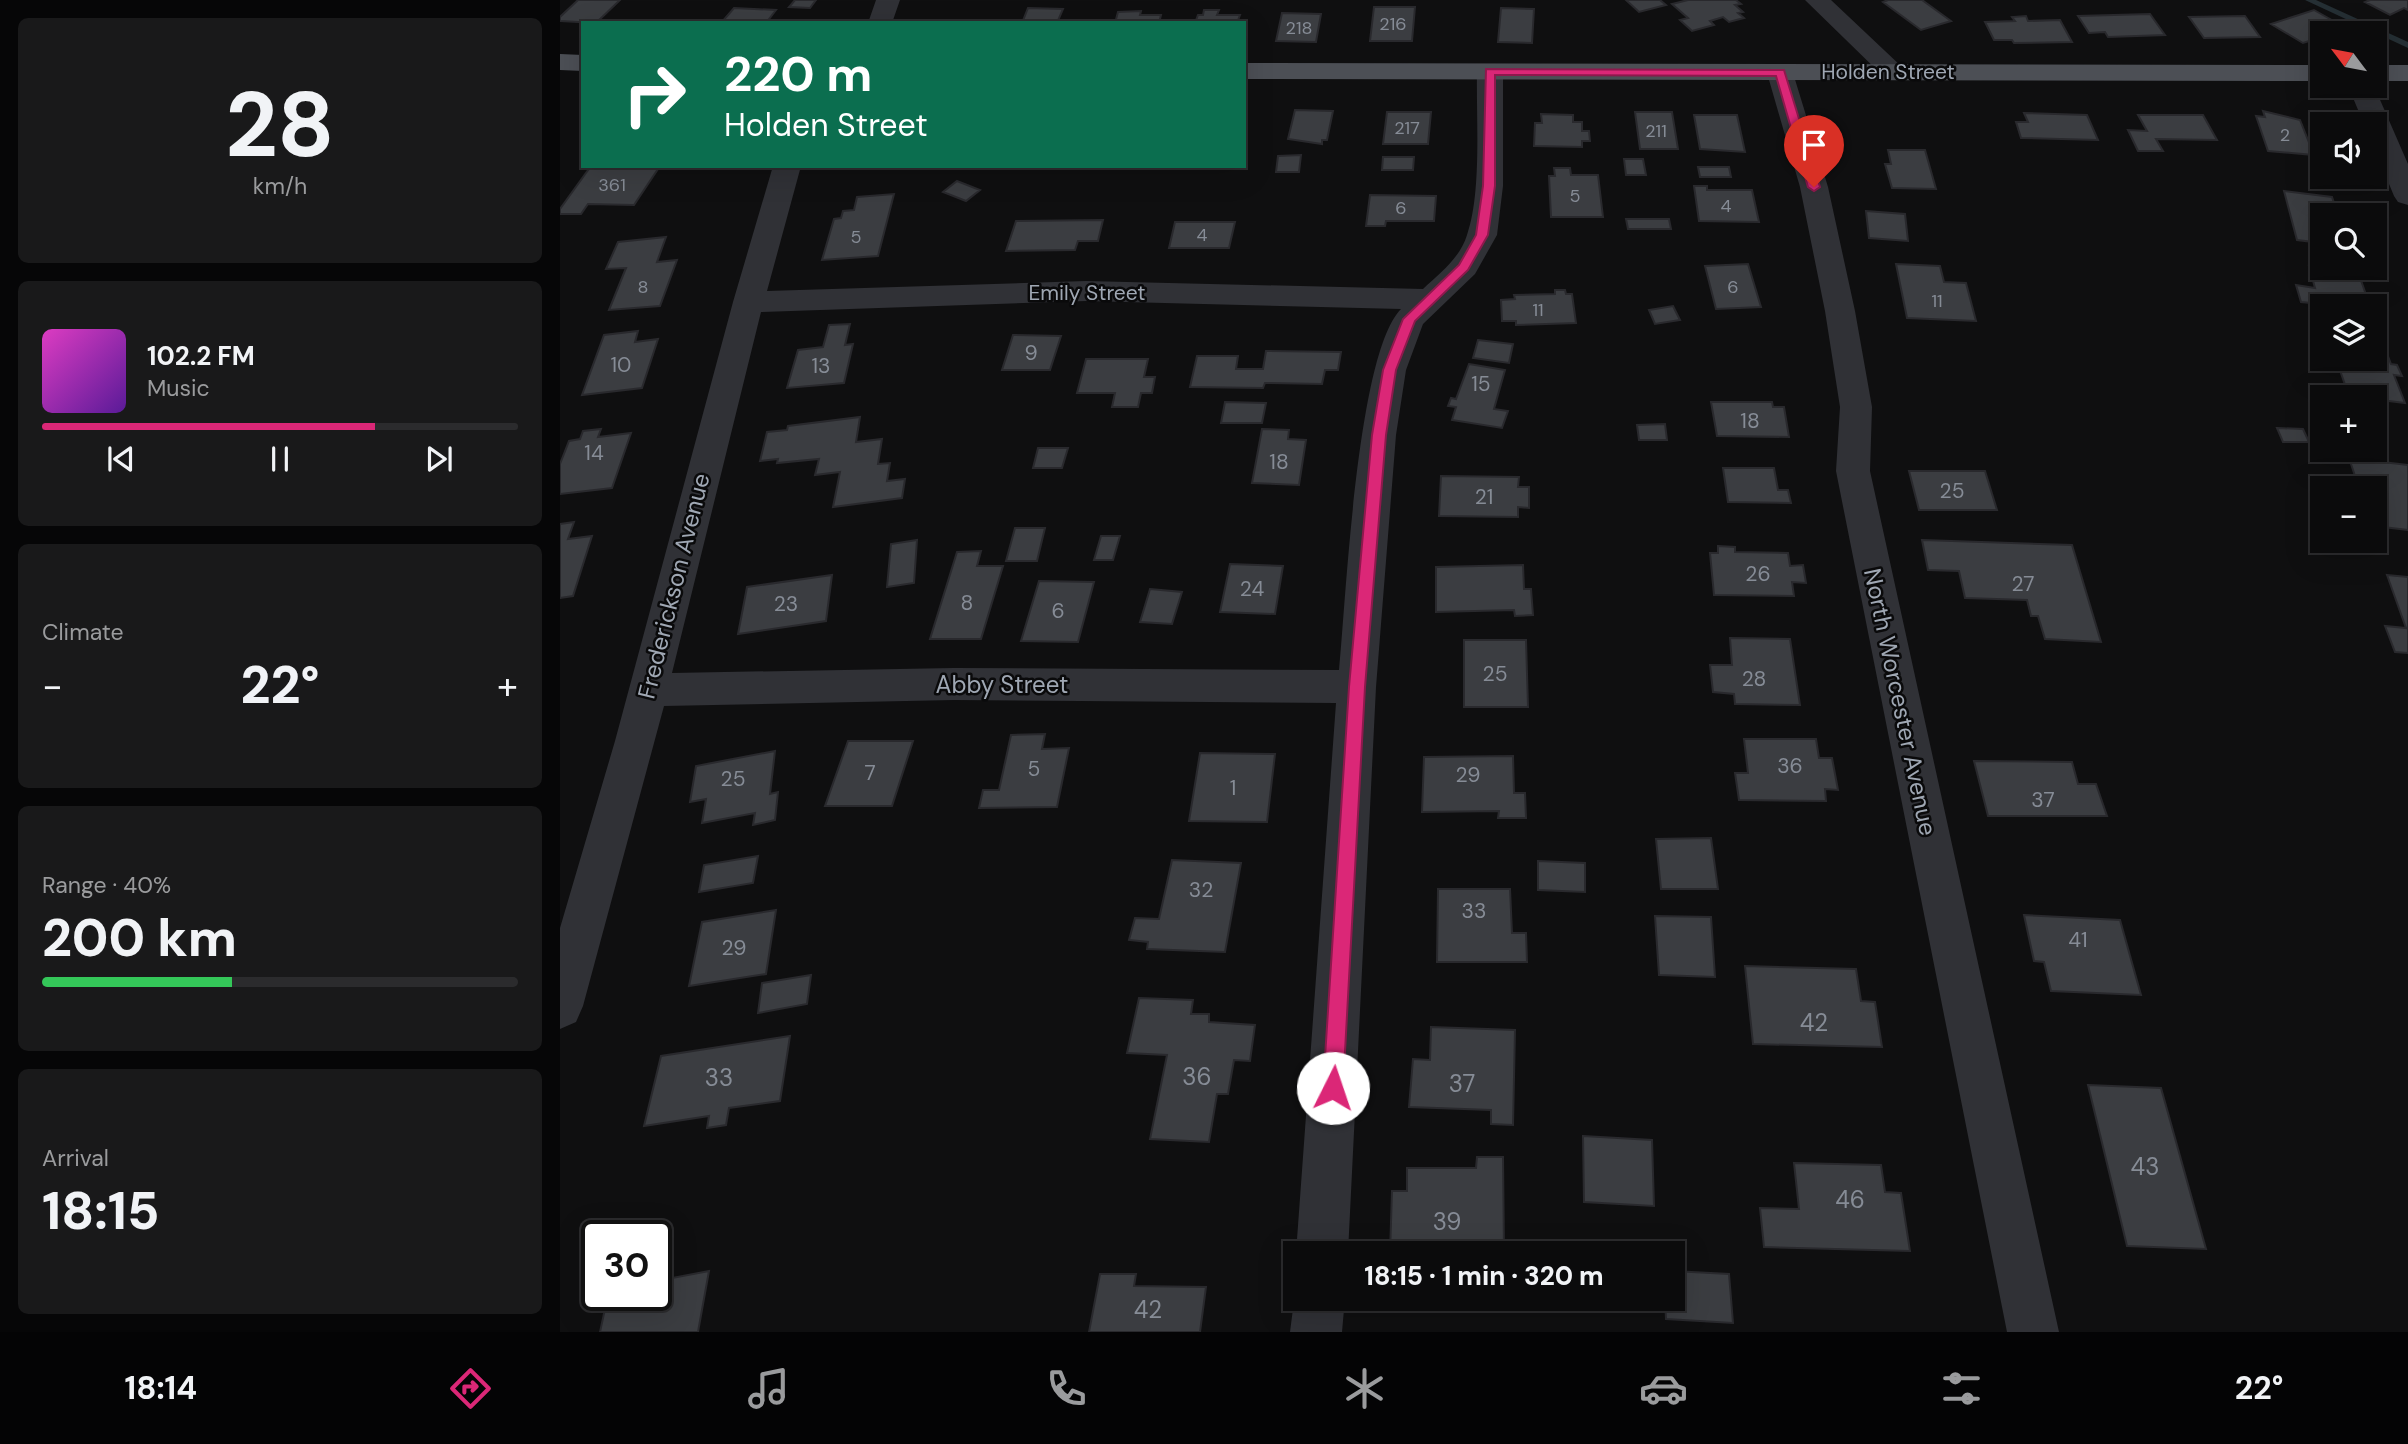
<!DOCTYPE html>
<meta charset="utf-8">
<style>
body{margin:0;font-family:"DM Sans",sans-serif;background:#19191a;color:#f1f3f6;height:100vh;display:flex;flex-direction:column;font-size:26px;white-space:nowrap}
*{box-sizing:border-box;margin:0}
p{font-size:23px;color:#9a9b9d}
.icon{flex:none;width:38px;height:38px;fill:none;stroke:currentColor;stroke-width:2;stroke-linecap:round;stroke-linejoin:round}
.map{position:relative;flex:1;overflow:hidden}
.panel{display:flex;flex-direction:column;gap:18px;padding:18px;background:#060607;width:560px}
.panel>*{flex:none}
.hud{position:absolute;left:21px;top:21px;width:665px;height:147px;border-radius:0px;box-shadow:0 7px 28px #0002,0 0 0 2px #2b2b2d;background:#0b6e4f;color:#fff;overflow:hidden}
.needle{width:46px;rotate:302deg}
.controls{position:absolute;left:1750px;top:21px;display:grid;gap:14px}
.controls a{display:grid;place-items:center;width:77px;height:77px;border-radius:0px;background:#0b0b0c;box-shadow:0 7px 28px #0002,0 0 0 2px #2b2b2d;font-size:35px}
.speed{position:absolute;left:21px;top:1220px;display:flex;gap:14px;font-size:35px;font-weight:700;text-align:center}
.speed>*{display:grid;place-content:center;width:91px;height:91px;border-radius:50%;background:#0b0b0c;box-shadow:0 7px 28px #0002,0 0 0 2px #2b2b2d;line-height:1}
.speed .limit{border:4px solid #111;border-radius:10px;background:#fff;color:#111}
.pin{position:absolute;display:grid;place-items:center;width:60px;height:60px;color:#fff;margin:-72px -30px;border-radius:50% 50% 50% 0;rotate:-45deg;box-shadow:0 0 7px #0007}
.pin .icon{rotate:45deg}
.me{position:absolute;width:77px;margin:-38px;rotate:4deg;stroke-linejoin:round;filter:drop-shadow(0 0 5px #0008)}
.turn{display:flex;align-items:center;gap:24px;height:147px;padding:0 28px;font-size:32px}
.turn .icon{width:91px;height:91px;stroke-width:2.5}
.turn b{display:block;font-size:49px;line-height:60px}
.big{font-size:52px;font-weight:800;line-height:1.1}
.panel .card{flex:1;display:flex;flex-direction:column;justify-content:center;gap:10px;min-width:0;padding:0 24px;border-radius:10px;background:#19191a}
.panel .dial{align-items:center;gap:0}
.dial b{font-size:91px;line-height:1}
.song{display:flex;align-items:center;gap:21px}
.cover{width:84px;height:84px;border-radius:10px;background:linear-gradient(135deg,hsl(310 70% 55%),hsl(270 70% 35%))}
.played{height:7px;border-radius:4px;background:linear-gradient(90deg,#db2777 70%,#2b2b2d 70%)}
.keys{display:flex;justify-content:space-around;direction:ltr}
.heat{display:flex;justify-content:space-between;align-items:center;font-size:38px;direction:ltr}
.charge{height:10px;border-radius:5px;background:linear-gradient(90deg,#34c759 40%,#2b2b2d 0)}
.trip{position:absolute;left:723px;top:1241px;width:402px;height:70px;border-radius:0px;background:#0b0b0c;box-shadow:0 7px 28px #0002,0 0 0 2px #2b2b2d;font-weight:800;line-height:70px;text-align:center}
.tabs{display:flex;height:112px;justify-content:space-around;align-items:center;background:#040405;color:#9a9b9d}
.tabs .icon{width:49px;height:49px}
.tabs .current{color:#db2777}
.tabs b{font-size:32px;color:#f1f3f6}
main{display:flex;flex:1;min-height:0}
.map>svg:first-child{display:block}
</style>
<main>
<section class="panel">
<div class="card dial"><b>28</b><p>km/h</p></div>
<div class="card">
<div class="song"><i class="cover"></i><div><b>102.2 FM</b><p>Music</p></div></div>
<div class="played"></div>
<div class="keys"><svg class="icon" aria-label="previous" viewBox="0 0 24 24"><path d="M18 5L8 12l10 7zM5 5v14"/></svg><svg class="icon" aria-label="pause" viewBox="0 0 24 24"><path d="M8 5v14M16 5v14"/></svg><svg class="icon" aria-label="next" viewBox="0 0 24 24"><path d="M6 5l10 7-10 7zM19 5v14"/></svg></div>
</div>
<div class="card"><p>Climate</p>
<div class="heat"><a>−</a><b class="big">22°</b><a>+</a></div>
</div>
<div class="card"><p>Range · 40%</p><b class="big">200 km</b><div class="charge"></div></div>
<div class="card"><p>Arrival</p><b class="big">18:15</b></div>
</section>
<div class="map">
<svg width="1848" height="1332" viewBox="0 0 1848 1332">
<rect width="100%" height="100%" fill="#0f0f10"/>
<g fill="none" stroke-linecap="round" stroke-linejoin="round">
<path fill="#252f34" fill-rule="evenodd" d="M1745 0H1756L1848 42V48Z"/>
</g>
<path fill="#3b3d41" stroke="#29292d" stroke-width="2" d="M18 0H60L36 23 0 21V17Z
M235 0H256L250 8 229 7Z
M1066 0H1100L1106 5 1079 12Z
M1128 0H1176L1181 4 1175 5 1183 12 1178 13 1184 18 1169 22 1163 17 1150 21 1154 25 1132 31 1120 20 1128 18 1112 4Z
M1328 0H1362L1391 21 1361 30 1323 2Z
M1810 0H1848V10L1844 8 1830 15 1805 2Z
M814 7H855L852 41H810Z
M174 8 216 10 206 23H161Z
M468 8 503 9 497 23H462Z
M941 8 974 9 972 43 938 42Z
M644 10H659L657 15H680L677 23H635L638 15H643Z
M1754 10 1786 28 1762 33V37L1743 43 1711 24Z
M581 11 580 15H601L599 23H555L558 12Z
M722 13 761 14 756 42 716 41Z
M1590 14 1605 35 1548 37 1545 32 1529 33 1518 16Z
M1466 16 1468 21 1500 20 1512 42 1454 43 1452 40H1434L1425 22 1455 21 1452 17Z
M1685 16 1700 37 1644 38 1629 17Z
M735 110 773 111 767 140H762V144L728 139Z
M1703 111 1740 120 1754 155 1708 151 1696 116 1705 117Z
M827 112H871L868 144H823Z
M1075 112H1112L1118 149H1080Z
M1464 113 1527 115 1538 140 1461 138 1456 122H1468Z
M981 114 1013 115V122H1022V131H1029L1030 141H1022V147L974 146 975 123H982Z
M1134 115H1177L1185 152 1140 149Z
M1578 115H1643L1657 140 1596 139 1603 151H1578L1568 130 1587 131Z
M1328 150H1365L1376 189 1332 188 1325 164H1331Z
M741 155 739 172H716L718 156Z
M823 157H854L853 170H822Z
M1064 159H1083L1086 175H1066Z
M31 166H100L74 205 28 204 21 214H0V209Z
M1138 167H1169L1171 177H1140Z
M994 168H1010L1011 175H1038L1043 217H991L989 176H995Z
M397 181 420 190 406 201 383 192Z
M1134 186H1147V190H1192L1199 222 1139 221Z
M1724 191 1772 197 1778 215H1762V243L1737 240Z
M334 194 318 256 262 260 274 219 281 218 283 211 294 210 297 197Z
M810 195 876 196 874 221H826L825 226H806Z
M1306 211 1345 214 1348 241 1309 238Z
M1066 219H1109L1111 229H1068Z
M543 220 538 241H518L515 250 446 251 456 221Z
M615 222H675L669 248H609Z
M106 237 97 262 117 260 100 306 49 310 66 268 46 269 58 242Z
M1188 264 1201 307 1156 309 1145 266Z
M1336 264 1380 266 1384 282 1406 283 1416 321 1347 318Z
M1749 266 1798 272 1810 306H1762V310L1761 304 1741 302 1736 285 1755 288Z
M995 290H1005L1006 294H1012L1016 323 956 325V321H942L941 300 955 299 954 295 995 294Z
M1113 306 1120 320 1095 324 1089 310Z
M290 324 285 345 293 344 284 383 227 388 238 350 263 347 269 325Z
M78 331 75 342 98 339 82 388 22 395 44 335Z
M453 335 501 336 490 370H442Z
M918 340 953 344 949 363 913 358Z
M1815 350 1826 351 1831 364 1837 365 1842 376 1834 375 1845 403 1789 396 1776 359H1815Z
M706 351 781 352 778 370H765L762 384 705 383 703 388 630 387 637 356H678L676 369H703Z
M526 359H588L584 377H595L592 393H581L578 407H552L555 393H517Z
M909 364 945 370 934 409 948 411 942 428 892 420 896 407 888 406 891 398 896 399Z
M665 402 706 403 702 423H661Z
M1151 402H1212L1213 407H1224L1229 437 1157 436Z
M300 417 296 442 322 439 318 464 330 463 327 481 345 479 342 498 273 507 280 472 255 475 259 459 217 463 218 459 200 461 207 432 227 430 228 426Z
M1105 424 1107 440H1079L1077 425Z
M1717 428 1743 429 1749 442H1723Z
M41 429 38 437 71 433 52 488 0 494V464L9 441 20 439 23 431Z
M702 429 729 430 728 439 746 440 739 485 692 483Z
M478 448H508L502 468H473Z
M1789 458 1848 465V530L1815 526V488H1799Z
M1163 468H1214L1218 490H1228L1231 503 1168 502Z
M1349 471H1425L1437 510H1359Z
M881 476 959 477 958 487H969V508L958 507V517L879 516Z
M14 522 8 539 32 536 13 596 0 598V524Z
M455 528H485L477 561H446Z
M541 536H560L553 560H534Z
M357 540 354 583 327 587 331 544Z
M1362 540 1512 545 1541 642 1485 639 1478 616H1471L1467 600 1405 598 1399 571 1368 570Z
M1158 546 1175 547V552L1228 553 1230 566 1243 565 1246 583 1232 582 1234 596 1154 595 1150 553H1158Z
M421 551 417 566H443L421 639H370L397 552Z
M670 564 723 566 715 614 660 612Z
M963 565 964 589H971L973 615 955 616 954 610 876 612V567Z
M272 575 266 621 178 634 187 587Z
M1827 575 1848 577V653L1835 652 1825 626 1846 628Z
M479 581 534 582 518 642 461 641Z
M590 589 622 592 612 624 580 622Z
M1170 638 1230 639 1240 705 1175 704 1174 694 1153 692 1150 665H1172Z
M904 640H966L968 707H904Z
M485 734 482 749 509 748 497 807 419 808 423 790H439L451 735Z
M1184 739H1256L1259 758H1272L1278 790 1265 789 1266 801 1179 800 1175 773H1188Z
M288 741H353L332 806H265Z
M215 751 210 794 218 792 215 820 193 825 195 813 142 823 146 799 130 802 136 766Z
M640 753 715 754 707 822 629 821Z
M953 756 954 793H965L966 818H938L939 811 862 812 864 757Z
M1414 761 1512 762 1518 784H1536L1547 816H1428Z
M1151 838 1158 889H1101L1096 839Z
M198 856 193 883 139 892 144 865Z
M612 860 681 863 665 952 587 949 588 942 569 940 575 918 599 919Z
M978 861 1025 863V892L978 890Z
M878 889H950L952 933H966L967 962H877Z
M216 910 206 974 129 986 142 922Z
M1464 915 1560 920 1581 995 1491 991 1484 962 1474 961Z
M1095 916 1151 917 1155 977 1099 975Z
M1185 966 1296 969 1301 1001 1315 1002 1322 1047 1193 1044Z
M251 975 247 1004 198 1013 202 983Z
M579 998 633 1000 631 1014H649V1022L695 1025 690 1061 674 1060 668 1094H657L649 1142 590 1139 607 1055 567 1053Z
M871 1027 955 1030 953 1125 931 1124V1110L849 1107 853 1059 870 1060Z
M230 1036 220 1101 169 1108 166 1125 147 1128 149 1116 84 1126 101 1056Z
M1528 1085 1601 1088 1646 1249 1567 1246Z
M1023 1136 1092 1140 1094 1206 1024 1202Z
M917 1157H943L944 1253H830L832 1191H847V1168H916Z
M1234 1163 1321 1165 1325 1192 1341 1193 1350 1251 1204 1247 1200 1208 1239 1209Z
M149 1271 138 1332H40L48 1295H96V1281Z
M1113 1271 1169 1274 1173 1323 1106 1319 1105 1298H1113Z
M540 1274H576L574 1286 646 1287 640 1332H529Z"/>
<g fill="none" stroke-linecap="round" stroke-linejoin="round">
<path fill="#303136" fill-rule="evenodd" d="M316 0H340L332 23H308Z
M1245 0H1271L1342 67 1346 72 1342 77H1324Z
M930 64 939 67 943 72V186L937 235 915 274 863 324 846 370 836 435 816 687 788 1253H736L776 703 394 700 104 706 23 1006 16 1022 0 1029V928L55 741 173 302 213 166H241L207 291 526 281 863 289C880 273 900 258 907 235 922 192 916 118 917 72L921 67ZM526 301 841 309C797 353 786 599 779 670L394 668 112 673 201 312Z
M1220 65 1229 68 1233 73 1268 187 1295 311 1312 407 1310 471 1499 1332H1447L1276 471 1280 407 1265 311 1240 187 1207 73 1211 68Z
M1788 86H1814L1848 164V205L1838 202 1834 196 1815 150V124H1804Z
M735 1293V1298H785L782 1332H730Z"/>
<path fill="#4c4f55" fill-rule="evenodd" d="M0 54 23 55V71L0 70Z
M684 63 1762 65V81L684 79Z
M1815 65H1848V81H1815Z"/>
</g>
<path fill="#db2777" stroke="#8e194d" stroke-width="2" d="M926 69 1224 70 1260 187 1254 191 1248 187 1216 76 935 75V186L928 235 908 270 855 321 836 370 826 435 805 687 783 1088 780 1095 773 1098 766 1095 763 1088 789 687 812 435 823 370 843 319 899 265 916 235 923 186Z"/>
<g text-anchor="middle" stroke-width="5" stroke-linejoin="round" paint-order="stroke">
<g font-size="18" fill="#868c96">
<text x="833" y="30">216</text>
<text x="739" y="34">218</text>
<text x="847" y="134">217</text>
<text x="1096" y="137">211</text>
<text x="1725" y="141">2</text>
<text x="52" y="191">361</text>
<text x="1015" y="202">5</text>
<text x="1166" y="212">4</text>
<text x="841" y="214">6</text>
<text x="642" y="241">4</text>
<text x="296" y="243">5</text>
<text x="83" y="293">8</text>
<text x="1173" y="293">6</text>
<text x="1377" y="307">11</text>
<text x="978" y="316">11</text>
</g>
<g font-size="21" fill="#9fa7b3" stroke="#0a0a0b">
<text x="1328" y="79">Holden Street</text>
<text x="527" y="300">Emily Street</text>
</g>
<g font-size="21" fill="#868c96">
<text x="471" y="360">9</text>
<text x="61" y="372">10</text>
<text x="261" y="373">13</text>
<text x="921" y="391">15</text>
<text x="1190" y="428">18</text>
<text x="34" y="460">14</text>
<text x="719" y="469">18</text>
<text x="1392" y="498">25</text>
<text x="924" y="504">21</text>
<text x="1198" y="581">26</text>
<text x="1463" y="591">27</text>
<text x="692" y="596">24</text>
<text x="407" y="610">8</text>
<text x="226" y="611">23</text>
<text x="498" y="618">6</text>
<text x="935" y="681">25</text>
<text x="1194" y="686">28</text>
<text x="1230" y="773">36</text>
<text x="474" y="776">5</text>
<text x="310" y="780">7</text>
<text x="908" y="782">29</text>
<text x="173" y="786">25</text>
<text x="673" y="795">1</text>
<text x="1483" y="807">37</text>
<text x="641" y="897">32</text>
<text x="914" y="918">33</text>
<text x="1518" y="947">41</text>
<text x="174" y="955">29</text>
</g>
<g font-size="24" fill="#9fa7b3" stroke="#0a0a0b">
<text transform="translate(114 586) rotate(-76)" y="8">Frederickson Avenue</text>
<text x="442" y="693">Abby Street</text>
<text transform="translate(1340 702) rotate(78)" y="8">North Worcester Avenue</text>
</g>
<g font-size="24" fill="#868c96">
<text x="1254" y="1031">42</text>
<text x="637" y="1085">36</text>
<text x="159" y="1086">33</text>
<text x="902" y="1092">37</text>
<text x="1585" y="1175">43</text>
<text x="1290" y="1208">46</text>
<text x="887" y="1230">39</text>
<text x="588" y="1318">42</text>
</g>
</g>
</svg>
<div class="controls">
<a><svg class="needle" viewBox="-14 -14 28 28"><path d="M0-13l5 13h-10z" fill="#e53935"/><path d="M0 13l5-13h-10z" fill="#9a9b9d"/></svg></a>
<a><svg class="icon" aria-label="sound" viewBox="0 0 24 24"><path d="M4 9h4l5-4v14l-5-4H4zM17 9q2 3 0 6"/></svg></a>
<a><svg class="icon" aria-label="search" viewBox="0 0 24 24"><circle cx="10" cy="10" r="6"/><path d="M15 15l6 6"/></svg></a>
<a><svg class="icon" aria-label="layers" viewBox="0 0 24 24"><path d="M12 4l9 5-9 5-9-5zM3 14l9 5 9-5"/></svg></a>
<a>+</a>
<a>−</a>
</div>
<div class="speed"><div class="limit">30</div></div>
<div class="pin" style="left:1254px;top:187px;background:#d93025"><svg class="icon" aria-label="arrive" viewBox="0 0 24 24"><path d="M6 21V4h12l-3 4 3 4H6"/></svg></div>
<svg class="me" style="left:773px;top:1088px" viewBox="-20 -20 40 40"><circle r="19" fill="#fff"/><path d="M0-13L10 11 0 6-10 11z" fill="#db2777"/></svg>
<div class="trip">18:15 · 1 min · 320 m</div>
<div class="hud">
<div class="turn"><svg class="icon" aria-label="right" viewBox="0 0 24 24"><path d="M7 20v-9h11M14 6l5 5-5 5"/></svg><div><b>220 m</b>Holden Street</div></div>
</div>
</div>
</main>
<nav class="tabs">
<b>18:14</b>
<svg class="icon current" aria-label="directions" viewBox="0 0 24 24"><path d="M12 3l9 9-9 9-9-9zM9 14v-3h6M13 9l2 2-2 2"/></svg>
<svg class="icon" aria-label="music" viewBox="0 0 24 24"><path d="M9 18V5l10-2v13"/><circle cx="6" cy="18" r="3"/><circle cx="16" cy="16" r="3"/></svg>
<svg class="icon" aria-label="phone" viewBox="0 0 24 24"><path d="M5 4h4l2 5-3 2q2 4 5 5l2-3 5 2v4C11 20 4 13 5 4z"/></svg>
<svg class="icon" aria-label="climate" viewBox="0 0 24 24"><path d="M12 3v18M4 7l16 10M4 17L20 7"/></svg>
<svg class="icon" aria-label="car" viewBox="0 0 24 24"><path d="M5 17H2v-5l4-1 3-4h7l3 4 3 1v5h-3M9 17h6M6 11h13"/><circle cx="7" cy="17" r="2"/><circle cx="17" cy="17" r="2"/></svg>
<svg class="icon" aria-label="filters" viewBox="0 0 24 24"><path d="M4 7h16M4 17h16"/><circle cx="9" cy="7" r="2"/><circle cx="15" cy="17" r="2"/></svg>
<b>22°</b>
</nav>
